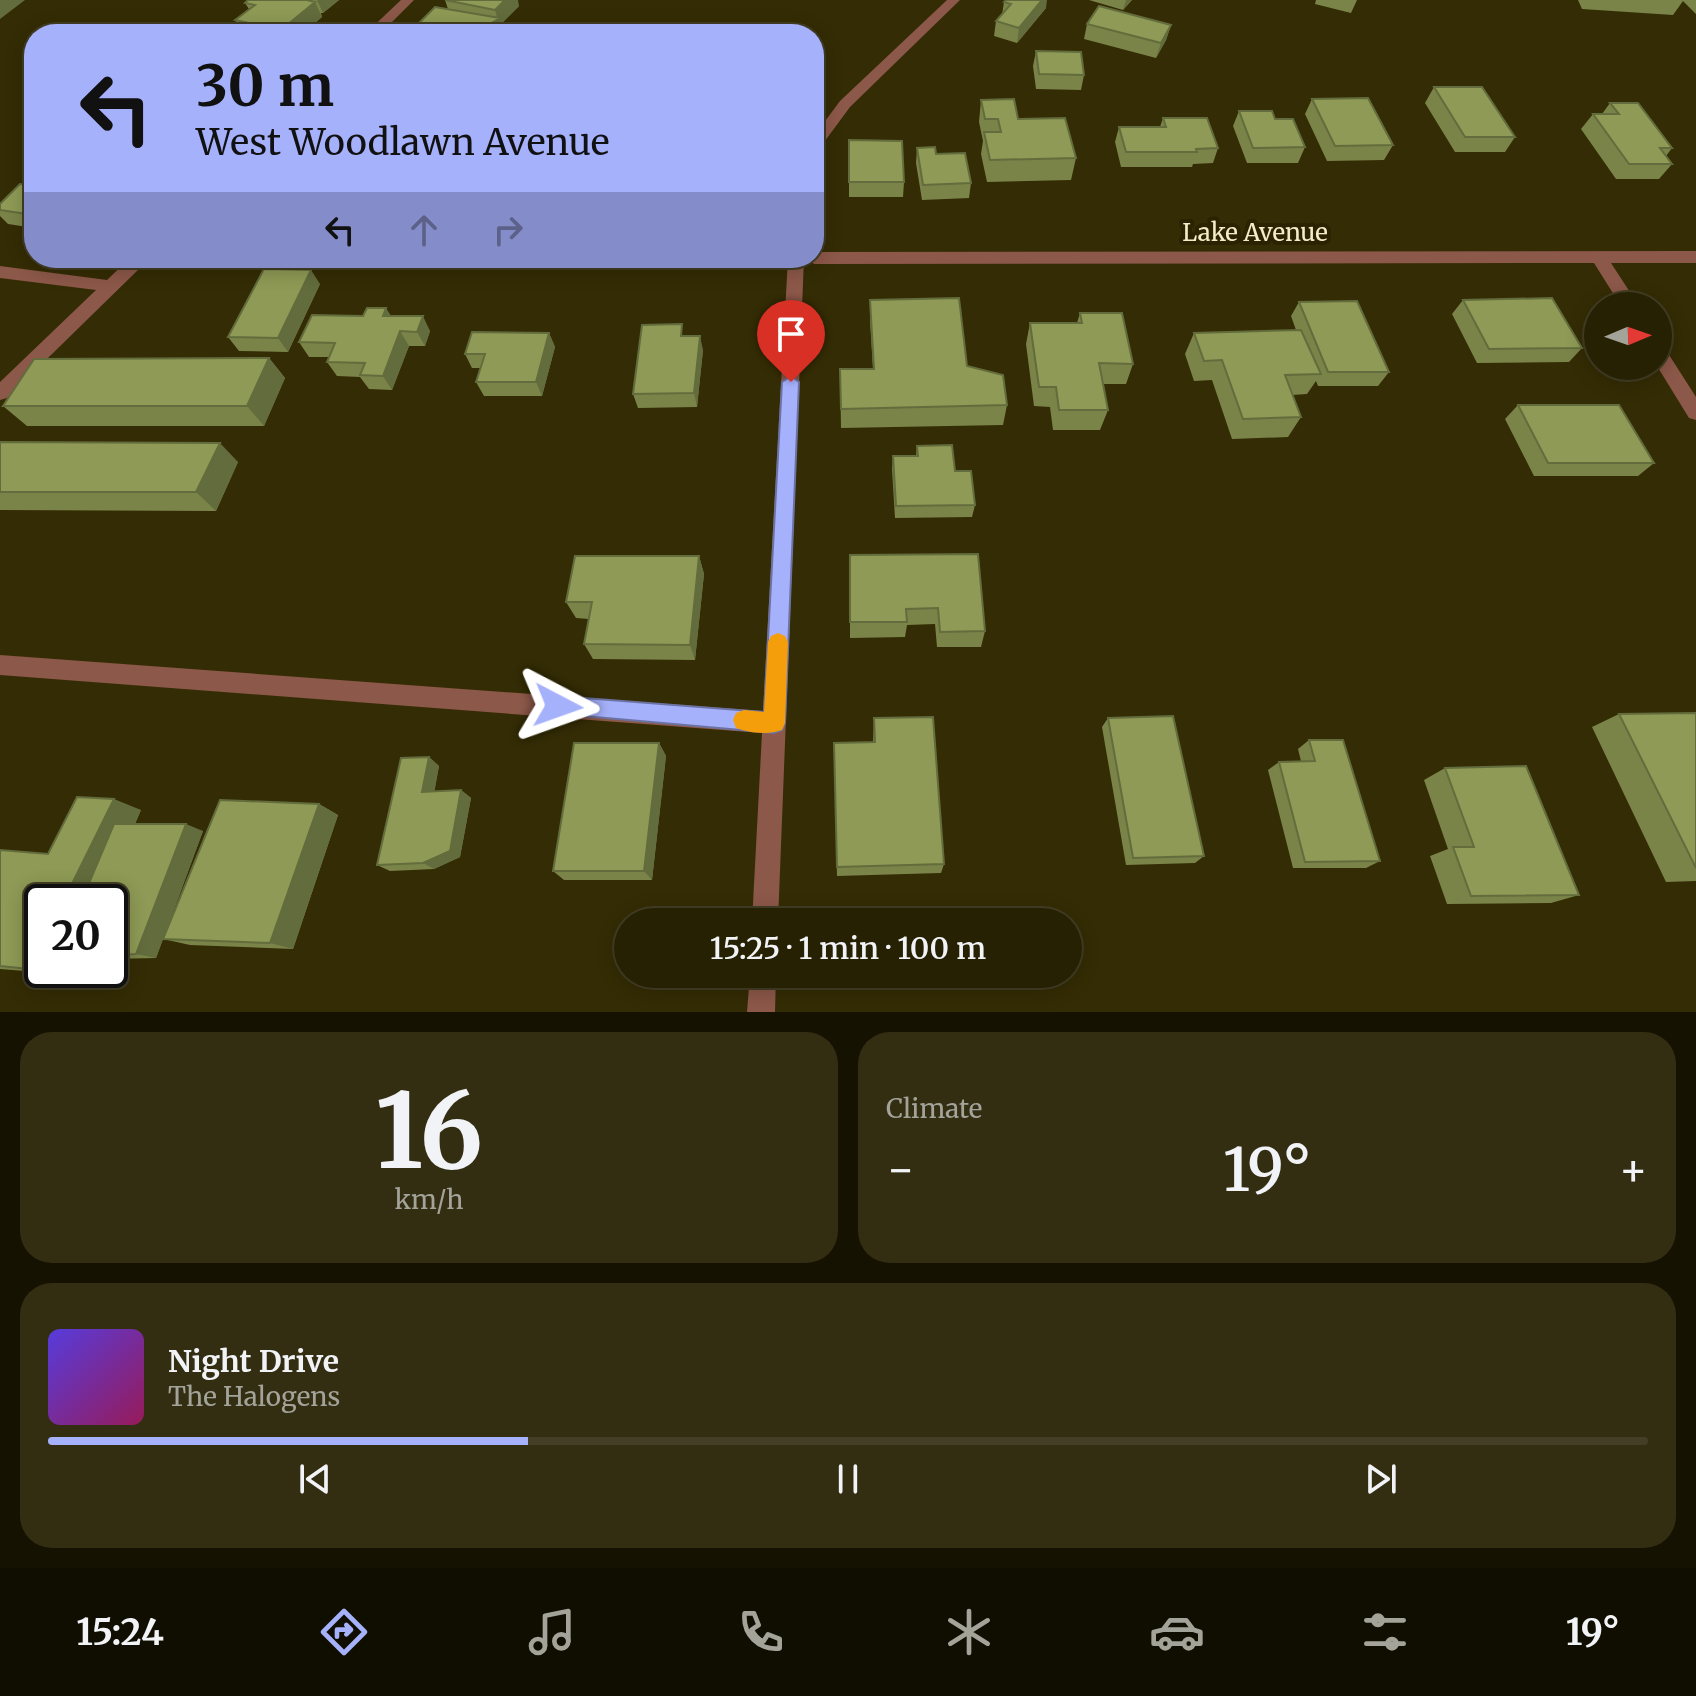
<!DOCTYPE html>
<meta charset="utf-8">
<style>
body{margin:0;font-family:Merriweather,serif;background:#332e12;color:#f1f3f6;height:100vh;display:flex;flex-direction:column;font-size:30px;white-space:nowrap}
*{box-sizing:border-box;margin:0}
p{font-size:26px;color:#a4a39a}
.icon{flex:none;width:44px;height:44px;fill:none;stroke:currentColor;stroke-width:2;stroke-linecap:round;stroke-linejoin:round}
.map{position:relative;height:1012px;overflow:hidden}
.drawer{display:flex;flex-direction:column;gap:20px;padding:20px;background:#151202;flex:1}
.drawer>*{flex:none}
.hud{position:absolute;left:24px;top:24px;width:800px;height:244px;border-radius:32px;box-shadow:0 4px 20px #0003,0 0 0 2px #433e25;background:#a6b1fc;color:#111;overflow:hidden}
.needle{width:52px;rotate:88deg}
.controls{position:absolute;left:1584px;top:292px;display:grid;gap:16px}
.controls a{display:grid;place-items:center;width:88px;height:88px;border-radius:50%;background:#272103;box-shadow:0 4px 20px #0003,0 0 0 2px #433e25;font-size:40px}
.speed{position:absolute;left:24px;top:884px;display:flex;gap:16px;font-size:40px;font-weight:700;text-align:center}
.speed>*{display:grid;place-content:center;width:104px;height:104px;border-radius:50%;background:#272103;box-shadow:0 4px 20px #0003,0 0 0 2px #433e25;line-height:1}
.speed .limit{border:4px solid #111;border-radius:12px;background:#fff;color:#111}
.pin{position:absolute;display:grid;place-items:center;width:68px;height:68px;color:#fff;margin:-82px -34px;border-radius:50% 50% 50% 0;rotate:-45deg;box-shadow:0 0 8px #0007}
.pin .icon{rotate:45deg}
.me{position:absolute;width:88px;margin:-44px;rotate:94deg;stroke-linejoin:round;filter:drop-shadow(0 0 6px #0008)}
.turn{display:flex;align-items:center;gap:28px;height:168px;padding:0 40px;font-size:36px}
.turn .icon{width:104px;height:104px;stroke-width:2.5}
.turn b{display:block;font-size:56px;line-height:68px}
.lanes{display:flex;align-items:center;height:76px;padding:0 40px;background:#0003;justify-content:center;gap:40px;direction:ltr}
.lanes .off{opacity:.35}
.big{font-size:60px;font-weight:600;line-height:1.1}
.drawer .card{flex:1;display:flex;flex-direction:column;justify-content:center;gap:12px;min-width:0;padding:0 28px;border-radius:32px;background:#332e12}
.drawer .dial{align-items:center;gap:0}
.dial b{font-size:104px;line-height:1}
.song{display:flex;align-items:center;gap:24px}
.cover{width:96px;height:96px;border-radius:12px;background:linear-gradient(135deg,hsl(250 70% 55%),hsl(330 70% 35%))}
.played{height:8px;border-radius:4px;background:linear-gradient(90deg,#a6b1fc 30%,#433e25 30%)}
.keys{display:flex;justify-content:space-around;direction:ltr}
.heat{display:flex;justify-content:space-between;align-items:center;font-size:44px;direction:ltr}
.drawer .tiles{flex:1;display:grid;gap:20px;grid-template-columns:1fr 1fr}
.card:last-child{grid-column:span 2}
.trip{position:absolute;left:614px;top:908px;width:468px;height:80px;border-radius:40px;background:#272103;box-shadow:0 4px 20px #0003,0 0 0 2px #433e25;font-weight:600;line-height:80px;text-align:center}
.tabs{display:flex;height:128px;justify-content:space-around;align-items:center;background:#100d01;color:#a4a39a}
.tabs .icon{width:56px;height:56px}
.tabs .selected{color:#a6b1fc}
.tabs b{font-size:36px;color:#f1f3f6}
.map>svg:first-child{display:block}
</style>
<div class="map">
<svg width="1696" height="1012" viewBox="0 0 1696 1012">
<rect width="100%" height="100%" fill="#342c04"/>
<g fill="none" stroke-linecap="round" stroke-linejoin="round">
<path fill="#8c5849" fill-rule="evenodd" d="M401 0H414L380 34H365Z
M947 0H960L850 107 819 149 814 151V136L840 101Z
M1696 251V263H1611L1639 306H1621L1594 263 814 264 806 258H814V252Z
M130 258H743L735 264 140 268 7 398 0 400V382L96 290 0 278V266L107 280Z
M788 258H804L778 922H752L762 733 0 675V655L763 711Z
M1658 345 1664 347 1696 397V420L1689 418 1657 366Z
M750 974H776L775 1012H747Z"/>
</g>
<path fill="#7a8449" d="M248 0H339L323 13H321L322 17 302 34H243L235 20 249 9 245 3Z
M445 0 519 6 501 24 502 26 504 27 507 34H414L412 30 448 9Z
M1089 0H1132L1123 10Z
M1316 0H1357L1351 13 1315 4Z
M1578 0H1696V14L1683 1 1673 15 1582 9Z
M1004 2 1046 8 1017 43 994 36 996 21 1002 15Z
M1087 24 1171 25 1166 40 1156 58 1084 39Z
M1036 51 1084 75 1081 90 1036 89 1033 66Z
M1434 87 1515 137 1505 152H1455L1425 103Z
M1312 99 1393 145 1384 160 1327 161 1305 114Z
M981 100 1018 119 1076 158 1071 180 987 182 981 154 983 141 979 122Z
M1610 103 1672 148 1666 156 1672 164 1659 179H1616L1581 129 1593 114H1602Z
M1239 111 1275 119 1305 147 1298 163H1247L1233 126Z
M1163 118 1218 148 1213 163 1193 164 1192 167H1121L1115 142 1119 127H1160Z
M849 140 904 182 903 197H849Z
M917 148 936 154 971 183 969 198 922 200 916 163Z
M34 186V228L8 224 0 216V204Z
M320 284 288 352 239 351 228 337Z
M870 300 967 366 1007 405 1003 425 841 428 840 369H873L870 321Z
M1463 300 1582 348 1569 362 1477 363 1452 314Z
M1299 302 1389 372 1378 386H1318L1316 381 1307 394 1292 395 1301 417 1288 437 1232 439 1212 380 1194 381 1185 354 1194 333 1296 330 1291 316Z
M1080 313 1133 364 1126 384H1102L1108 410 1100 430H1053L1050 407 1034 406 1026 344 1030 323H1077Z
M391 316 430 331 425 346H409L392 390 369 389 360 377 337 376 327 362 329 357H309L299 342Z
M549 333 555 347 542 396H484L476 382 481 368H472L465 354Z
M684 336 703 350 697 407 638 408 633 394Z
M269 358 285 378 264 426H27L3 406Z
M1518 405 1654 463 1638 476H1534L1505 419Z
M0 442 238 462 216 511 0 510Z
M917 446 955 471 975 505 972 517 895 518 892 469 893 456H916Z
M850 555 985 631 981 647H937L935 624 907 625 905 637 850 638Z
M699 556 704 574 695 660 593 659 584 644 589 619 576 618 566 602Z
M1696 713V881L1666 882 1592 727 1619 714Z
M874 718 944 864 941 873 837 876 834 743H873Z
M1108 718 1204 856 1195 863 1126 865 1102 727Z
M1309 740 1380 861 1366 868H1293L1268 770 1279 762 1301 761 1298 749Z
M659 743 666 756 652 880H564L553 871Z
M429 757 439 766 434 792 461 790 471 798 460 857 434 869 390 871 377 865Z
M1445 768 1579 895 1551 903 1447 904 1430 856 1448 849 1424 780Z
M319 804 338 815 293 949 190 945 163 939 156 958 110 959V902H42L62 974 0 969V850L48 854 141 810 135 824 203 831 168 926Z"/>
<path fill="#636c3c" d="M0 0H25L0 19Z
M317 0H339L323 13Z
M505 0H518L519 6 501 24 503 28 504 27 507 34H493L490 24 498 20 495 10Z
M1042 0H1047L1046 8 1017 43 1019 28Z
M1126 0H1132L1123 10Z
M315 2 322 17 302 34H283L281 30Z
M1171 25 1166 40 1156 58 1161 43Z
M311 270 320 284 288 352 278 338Z
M386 308 395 322 383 316Z
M423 316 430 331 425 346 417 332Z
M400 331 409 346 392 390 383 376Z
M549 333 555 347 542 396 536 382Z
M700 336 703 350 697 407 694 393Z
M269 358 285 378 264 426 247 406Z
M220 443 238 462 216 511 196 492Z
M699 556 704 574 695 660 690 645Z
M659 743 666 756 652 880 644 871Z
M429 757 439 766 433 800 422 792Z
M461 790 471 798 460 857 434 869 423 863Z
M114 799 141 810 97 902H63Z
M319 804 338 815 293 949 270 943Z
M186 824 203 831 156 958 136 954Z
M42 943V970H64L62 974 29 969Z"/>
<path fill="#8e9a55" stroke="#636c3c" stroke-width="2" d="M248 0H307L315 2 281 30 235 20 255 5 245 3Z
M445 0H505L495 10Z
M1006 0H1042L1019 28 996 21 1011 4 1004 2Z
M1099 6 1171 25 1161 43 1087 24Z
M435 7 500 18 490 24 504 27 498 34H432L412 30Z
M210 31 227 34H206Z
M1036 51 1081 52 1084 75 1039 74Z
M1434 87H1482L1515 137H1465Z
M1368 98 1393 145 1335 146 1312 99Z
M1014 99 1018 119 1065 118 1076 158 990 160 984 132H1001L998 119H985L981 100Z
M1610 103H1638L1672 148H1660L1672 164H1629L1593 114H1619Z
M1239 111H1272L1275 119H1293L1305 147 1253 148Z
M1163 118H1207L1218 148 1196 149 1197 152H1126L1119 127H1166Z
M849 140 902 141 904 182H849Z
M935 147 936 154 965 153 971 183 923 185 917 148Z
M20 184 34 186V215L0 210V204Z
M264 269 311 270 278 338 228 337Z
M959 298 967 366 1003 375 1007 405 841 409 840 369H874L870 300Z
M1552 298 1582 348 1489 349 1463 300Z
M1357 301 1389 372H1328L1299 302Z
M367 308H386L383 316H423L417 332 400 331 383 376 360 375 365 363 327 362 335 343 299 342 312 315 363 316Z
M1080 313H1122L1133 364 1099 363 1108 410H1059L1056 387H1039L1030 323H1082Z
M682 324 681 336H700L694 393 633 394 642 325Z
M1301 330 1321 374 1285 375 1301 417 1243 419 1222 360 1204 361 1194 333Z
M472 332 549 333 536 382H476L485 354H465Z
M269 358 247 406H3L34 359Z
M1518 405H1619L1654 463H1548Z
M0 442 220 443 196 492H0Z
M952 445 955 471H971L975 505 896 506 893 456H918L917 446Z
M978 554 985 631 940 632 938 608 906 609 907 622H850V555Z
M575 556H699L690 645 584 644 592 602H566Z
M1696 713V868L1619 714Z
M1173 716 1204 856 1133 858 1108 718Z
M933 717 944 864 837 867 834 743 875 742 874 718Z
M1309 740H1343L1380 861 1305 862 1279 762 1315 761Z
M574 743H659L644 871H553Z
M429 757 422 792 461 790 450 851 423 863 377 865 401 758Z
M1526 766 1579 895 1471 896 1453 847H1474L1445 768Z
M77 797 114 799 63 902H42V943L29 969 0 966V850L48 854Z
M220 800 319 804 270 943 163 939Z
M114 824H186L136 954 110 955V902H81Z"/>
<path fill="#a6b1fc" stroke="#6c73a4" stroke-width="2" d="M791 376 799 382 785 723 782 730 774 733 550 713 547 706 550 699 558 696 764 712 782 382Z"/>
<path fill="#f59e0b" d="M778 633 785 636 788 642 785 723 782 730C769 735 749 733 736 728L733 720 736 713 744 710 764 712 768 642 771 636Z"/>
<g text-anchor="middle" stroke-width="8" stroke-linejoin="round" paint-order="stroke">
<g font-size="24" fill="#f4ecc9" stroke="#2a2200">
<text x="1255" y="241">Lake Avenue</text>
</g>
</g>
</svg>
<div class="controls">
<a><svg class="needle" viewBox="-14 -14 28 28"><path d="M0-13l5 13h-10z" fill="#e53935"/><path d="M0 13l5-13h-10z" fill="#a4a39a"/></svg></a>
</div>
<div class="speed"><div class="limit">20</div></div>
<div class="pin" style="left:791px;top:382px;background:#d93025"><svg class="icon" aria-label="arrive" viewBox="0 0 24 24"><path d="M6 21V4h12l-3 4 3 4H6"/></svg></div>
<svg class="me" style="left:558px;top:706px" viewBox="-20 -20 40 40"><path d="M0-17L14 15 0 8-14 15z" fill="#a6b1fc" stroke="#fff" stroke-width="4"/></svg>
<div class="trip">15:25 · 1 min · 100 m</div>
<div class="hud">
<div class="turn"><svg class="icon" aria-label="left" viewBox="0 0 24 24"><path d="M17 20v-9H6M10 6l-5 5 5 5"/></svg><div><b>30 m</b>West Woodlawn Avenue</div></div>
<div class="lanes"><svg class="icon" aria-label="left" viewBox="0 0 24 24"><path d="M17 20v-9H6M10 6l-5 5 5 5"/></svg><svg class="icon off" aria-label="ahead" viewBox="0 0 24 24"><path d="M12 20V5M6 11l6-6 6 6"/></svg><svg class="icon off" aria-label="right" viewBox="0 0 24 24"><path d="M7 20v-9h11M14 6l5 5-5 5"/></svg></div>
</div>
</div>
<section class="drawer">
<div class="tiles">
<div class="card dial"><b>16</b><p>km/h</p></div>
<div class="card"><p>Climate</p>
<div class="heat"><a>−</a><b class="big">19°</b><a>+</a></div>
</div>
<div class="card">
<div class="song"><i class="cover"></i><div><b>Night Drive</b><p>The Halogens</p></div></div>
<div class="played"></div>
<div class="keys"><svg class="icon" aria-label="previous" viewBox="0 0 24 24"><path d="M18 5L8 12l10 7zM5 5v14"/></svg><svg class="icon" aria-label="pause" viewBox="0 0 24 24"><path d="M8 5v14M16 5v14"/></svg><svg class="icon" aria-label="next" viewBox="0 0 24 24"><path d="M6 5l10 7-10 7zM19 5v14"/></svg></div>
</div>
</div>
</section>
<nav class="tabs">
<b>15:24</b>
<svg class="icon selected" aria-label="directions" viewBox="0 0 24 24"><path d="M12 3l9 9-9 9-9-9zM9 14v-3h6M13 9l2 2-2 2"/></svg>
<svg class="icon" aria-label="music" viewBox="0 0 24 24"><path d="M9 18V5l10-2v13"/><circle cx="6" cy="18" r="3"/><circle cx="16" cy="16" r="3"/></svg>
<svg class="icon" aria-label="phone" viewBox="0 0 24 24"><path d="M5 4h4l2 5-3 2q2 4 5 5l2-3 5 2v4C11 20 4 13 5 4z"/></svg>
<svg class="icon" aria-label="climate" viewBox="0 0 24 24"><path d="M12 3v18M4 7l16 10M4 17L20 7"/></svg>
<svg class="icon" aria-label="car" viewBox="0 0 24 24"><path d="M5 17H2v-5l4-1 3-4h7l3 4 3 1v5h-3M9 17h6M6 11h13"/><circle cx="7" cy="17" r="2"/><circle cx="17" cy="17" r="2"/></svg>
<svg class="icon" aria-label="filters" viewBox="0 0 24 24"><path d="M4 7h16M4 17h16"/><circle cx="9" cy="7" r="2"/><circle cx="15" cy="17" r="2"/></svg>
<b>19°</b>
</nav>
